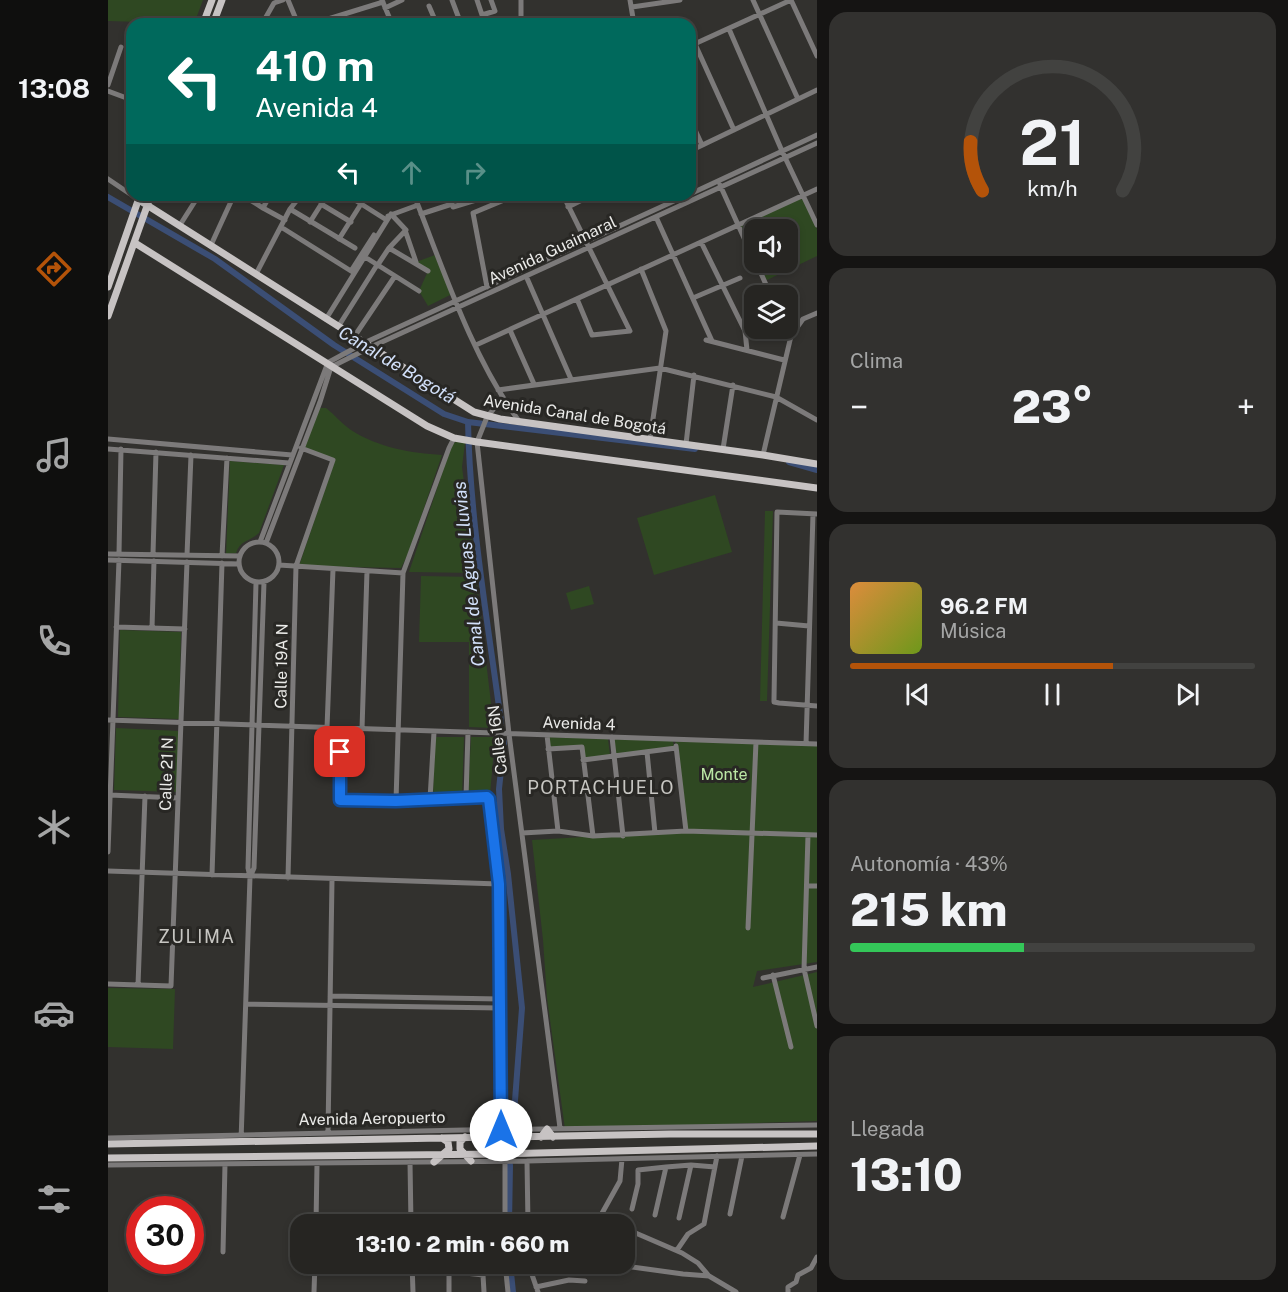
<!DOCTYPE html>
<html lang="es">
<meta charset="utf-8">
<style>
body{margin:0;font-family:"Public Sans",sans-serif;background:#32312f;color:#f1f3f6;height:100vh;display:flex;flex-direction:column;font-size:22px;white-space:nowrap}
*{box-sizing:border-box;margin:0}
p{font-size:20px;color:#a4a5a5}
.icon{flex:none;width:33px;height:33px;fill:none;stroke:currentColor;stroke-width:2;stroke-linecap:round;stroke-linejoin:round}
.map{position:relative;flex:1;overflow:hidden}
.details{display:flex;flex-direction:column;gap:12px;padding:12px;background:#151413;width:471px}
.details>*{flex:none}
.top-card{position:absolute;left:18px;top:18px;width:570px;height:183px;border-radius:18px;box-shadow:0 3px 9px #0003,0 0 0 2px #424240;background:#00695c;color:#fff;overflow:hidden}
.fabs{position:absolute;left:636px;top:219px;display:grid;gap:12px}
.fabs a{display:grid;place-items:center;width:54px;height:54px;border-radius:12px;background:#262522;box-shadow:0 3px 9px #0003,0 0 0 2px #424240;font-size:30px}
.speed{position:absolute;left:18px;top:1196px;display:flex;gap:12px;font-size:30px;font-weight:700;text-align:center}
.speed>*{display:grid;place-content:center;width:78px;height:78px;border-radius:50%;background:#262522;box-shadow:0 3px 9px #0003,0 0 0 2px #424240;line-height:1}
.speed .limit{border:9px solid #d22;background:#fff;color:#111}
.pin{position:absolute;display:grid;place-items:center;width:51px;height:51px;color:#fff;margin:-26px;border-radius:12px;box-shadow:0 3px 9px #0006}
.me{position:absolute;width:66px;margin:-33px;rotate:0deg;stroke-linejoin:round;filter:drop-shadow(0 0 4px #0008)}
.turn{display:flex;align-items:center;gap:21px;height:126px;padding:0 30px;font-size:27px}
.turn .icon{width:78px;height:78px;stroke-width:2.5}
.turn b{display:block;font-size:42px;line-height:51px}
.lanes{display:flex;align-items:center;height:57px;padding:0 30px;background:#0003;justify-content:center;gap:30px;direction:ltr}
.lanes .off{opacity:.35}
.big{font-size:45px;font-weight:800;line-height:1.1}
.details .card{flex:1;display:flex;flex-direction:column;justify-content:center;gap:9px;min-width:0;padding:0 21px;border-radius:18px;background:#32312f}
.details .dial{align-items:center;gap:0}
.dial svg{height:156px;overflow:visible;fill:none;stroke:#424240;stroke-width:7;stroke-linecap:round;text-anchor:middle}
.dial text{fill:#f1f3f6;stroke:none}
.song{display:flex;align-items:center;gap:18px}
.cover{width:72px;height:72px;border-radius:9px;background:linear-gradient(135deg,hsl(30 70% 55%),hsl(80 70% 35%))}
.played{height:6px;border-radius:3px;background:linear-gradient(90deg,#b45309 65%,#424240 65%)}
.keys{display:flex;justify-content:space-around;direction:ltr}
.heat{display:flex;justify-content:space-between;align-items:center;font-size:33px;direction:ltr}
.charge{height:9px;border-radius:4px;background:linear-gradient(90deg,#34c759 43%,#424240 0)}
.trip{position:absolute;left:182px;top:1214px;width:345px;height:60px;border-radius:18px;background:#262522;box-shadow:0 3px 9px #0003,0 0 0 2px #424240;font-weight:800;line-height:60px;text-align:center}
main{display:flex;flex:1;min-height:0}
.tab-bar{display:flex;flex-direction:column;width:108px;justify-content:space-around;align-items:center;background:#0f0f0e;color:#a4a5a5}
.tab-bar .icon{width:42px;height:42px}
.tab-bar .active{color:#b45309}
.tab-bar b{font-size:27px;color:#f1f3f6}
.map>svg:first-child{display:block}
</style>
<main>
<nav class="tab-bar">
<b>13:08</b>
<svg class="icon active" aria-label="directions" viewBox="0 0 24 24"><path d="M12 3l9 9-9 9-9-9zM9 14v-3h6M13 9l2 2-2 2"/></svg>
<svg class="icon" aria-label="music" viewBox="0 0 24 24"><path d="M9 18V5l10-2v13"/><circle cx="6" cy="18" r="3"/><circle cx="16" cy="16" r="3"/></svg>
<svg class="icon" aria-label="phone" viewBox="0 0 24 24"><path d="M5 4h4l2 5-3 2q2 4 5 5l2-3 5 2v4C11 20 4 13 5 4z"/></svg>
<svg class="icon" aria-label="climate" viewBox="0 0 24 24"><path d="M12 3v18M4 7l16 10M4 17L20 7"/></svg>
<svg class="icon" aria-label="car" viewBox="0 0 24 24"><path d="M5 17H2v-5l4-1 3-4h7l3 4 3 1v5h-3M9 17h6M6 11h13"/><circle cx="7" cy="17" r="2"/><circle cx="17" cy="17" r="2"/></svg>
<svg class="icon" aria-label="filters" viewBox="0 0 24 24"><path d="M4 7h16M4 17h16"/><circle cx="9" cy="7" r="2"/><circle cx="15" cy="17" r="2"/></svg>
</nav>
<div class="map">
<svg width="709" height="1292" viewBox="0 0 709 1292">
<rect width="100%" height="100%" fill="#32312e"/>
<path fill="#2f4822" d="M0 0H95L86 24H32V22L0 21Z
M693 195 709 229V256L659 280 650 263 680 262V230H646V254L632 225Z
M327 255 344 294 320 306 311 291 320 271 308 262Z
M213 408H218C227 415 234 424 243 430 271 448 303 453 334 455L301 552 293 568 191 566 227 460 196 447 209 409Z
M349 442 357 443 354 467 368 573 301 572 343 447 345 443Z
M122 461 176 465 151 533C143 541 132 540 128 553L118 554Z
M607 495 624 552 546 575 529 518Z
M657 511H665L659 701H652Z
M313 576 368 577 386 728 361 727V642H311Z
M481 586 486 604 463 610 458 593Z
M12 630 73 632 71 719 10 717Z
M8 728 71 731 69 792 6 790Z
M327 737H356L354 797 325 796Z
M363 737H387L382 795 360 796Z
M439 737 500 739 502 755 474 759 472 746 440 747Z
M504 739 565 741 566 747 506 755Z
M567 739 709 744V962L649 971 645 987 709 972V1121L457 1129 439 998 435 940 424 840 578 831Z
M0 988 67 989 65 1049 0 1047Z"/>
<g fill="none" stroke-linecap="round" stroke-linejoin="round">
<path stroke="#3b4e75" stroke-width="6" d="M0 197 107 259 226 345 336 414 360 422 587 449
M360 422C362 522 380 623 393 722
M681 462 709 470
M396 742 391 789 393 829 400 874 414 1008 405 1127
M403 1149 404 1140
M401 1224 402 1165
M402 1263 405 1292"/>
<path stroke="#7c7a7a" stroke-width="5" d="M180 0 190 24
M274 0 284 24
M344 0 353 24
M369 0 377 24
M522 0 526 24
M645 0 690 99
M524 7 572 0
M277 8 294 0
M374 15 387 11 383 0
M154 24 166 3 175 0
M204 24 275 2
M315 24 327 20 321 6
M413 24V0
M621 29 674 151 709 225
M587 44 626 130
M582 46 683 0 709 56
M0 85 13 47
M0 91 24 100
M582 119 594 145
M582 151 709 90
M0 179 31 200
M612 185 646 260
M582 194 709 135
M134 195 155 208 162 195
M239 195 277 219
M306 195C335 268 364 358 411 421
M341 195 344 204
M455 195 522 331 484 335 469 299
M213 204 243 222
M460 207 484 195
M155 208 177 220
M182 209 193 195
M313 214 344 204 345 207 368 200
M280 216 310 205
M548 217 604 341
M202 222 219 195
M72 225 91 195
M173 227 243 271
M297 230 308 262
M231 239 253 204
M593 242 637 331 639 350
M103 245 126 195
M281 248 320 271
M257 257 311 291
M648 262 663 296
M533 269 558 331 542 439
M243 271 266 235
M148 274 182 209 247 248
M418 276 463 379
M379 287 365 213 408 195
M585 298 632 278
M218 319 283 214 298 230 281 248 269 266
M230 327 269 265
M402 330 426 384
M683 336 695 319 709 313
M246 337 287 276
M598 340 676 360
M368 345 709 189
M390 390 552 368 668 397 709 420
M394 399 379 417 369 442 401 734 452 1128
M0 439 184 455
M578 444 586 375
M0 449 181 463
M615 449 625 385
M655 455 683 336 679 328
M709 514 669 512 666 699V702L671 703 709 706
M131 562a20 20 0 1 1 40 0a20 20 0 1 1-40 0Z
M152 542 219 365 221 362 256 343 579 195
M158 543 212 402 223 367 263 347 709 143
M0 554 132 556
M11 554 13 449
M45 554 48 452
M79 555 83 455
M114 556 119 458
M0 560 131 564
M171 565 295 573
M668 623 701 626
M8 627 77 629
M44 628 46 561
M0 720 709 744
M219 728 225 569
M232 729V800L288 801 379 797 381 799 391 884 393 1130
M254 729 259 571
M439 735 450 831
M504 737 515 836
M698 744 705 514
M568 746 578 831
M440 749 474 747 485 836
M539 752 547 833
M475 760 568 748
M2 795 70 798
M358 798 360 732
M322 799 326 732
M288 801 295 573 341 448 346 438
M414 833 450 831 485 836 578 831 709 835
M700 835 696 969 709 1026
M0 852 11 560
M0 871 391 884
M104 875 114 563
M142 877 146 868 156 582
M180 878 188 566 225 460 193 448
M699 886H709
M640 928 648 742
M665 975 683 1047
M655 978 709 967
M0 984 63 986 79 562
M30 985 37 796
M222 996 392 999
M138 1004 392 1008
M220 1132 224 880
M0 1138 356 1130 709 1125
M133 1141 142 877 140 868 148 583
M397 1161V1224
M419 1161 420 1224
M302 1162 303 1224
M0 1165 419 1161 709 1154
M524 1209 530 1184V1170L558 1167
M622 1214 634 1156
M547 1215 558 1167 583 1165
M493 1216 508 1224
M675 1217 692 1155
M571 1218 583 1165 607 1167
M208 1224 209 1164
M488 1224 512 1181 514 1159
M516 1228 574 1253 590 1263 601 1276 628 1292
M569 1250 580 1234 596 1224 609 1156
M115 1252 117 1164
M304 1263 305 1292
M397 1263 400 1292
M420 1263 430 1292
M495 1263 575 1274 601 1276
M341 1271V1292
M207 1273 304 1267 375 1275 376 1292
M428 1287 461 1280 477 1281
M206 1292 207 1263
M680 1292V1287L688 1282 690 1275 703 1268 709 1257"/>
<path stroke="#c7c3c3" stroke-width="7" d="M95 24 104 0
M105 24 114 0
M31 200 366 412 392 419 655 455 709 464
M27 243 319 426 346 438 369 442 709 488
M0 287 32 195
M0 316 43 195
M357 1137 352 1142V1149L363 1161
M433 1137 439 1129 445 1137
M0 1144 562 1134H709
M0 1158 393 1154 709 1146
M326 1162 341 1149 340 1142 334 1138"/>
</g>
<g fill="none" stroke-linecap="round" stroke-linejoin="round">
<defs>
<path id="route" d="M232 752V800L288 801 379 797 381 799 391 884 393 1130"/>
</defs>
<use href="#route" stroke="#114b97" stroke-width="15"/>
<use href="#route" stroke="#1a73e8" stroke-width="10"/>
</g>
<g text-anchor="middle" stroke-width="6" stroke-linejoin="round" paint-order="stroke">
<g font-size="16" fill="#ebebe9" stroke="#282724">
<text transform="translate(444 250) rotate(-25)" y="6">Avenida Guaimaral</text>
<text transform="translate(467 414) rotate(9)" y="6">Avenida Canal de Bogotá</text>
<text transform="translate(173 666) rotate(-89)" y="6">Calle 19A N</text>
<text transform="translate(471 723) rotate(2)" y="6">Avenida 4</text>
<text transform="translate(389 740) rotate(-97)" y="6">Calle 16N</text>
<text transform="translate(58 774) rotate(-88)" y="6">Calle 21 N</text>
<text transform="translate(264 1118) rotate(-1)" y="6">Avenida Aeropuerto</text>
</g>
<g font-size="16" fill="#bbe7a5" stroke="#282724">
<text x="616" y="780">Monte</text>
</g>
<g font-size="18" font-style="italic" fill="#d2e0fa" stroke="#282724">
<text transform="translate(289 365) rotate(31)" y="6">Canal de Bogotá</text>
<text transform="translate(361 574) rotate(-96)" y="6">Canal de Aguas Lluvias</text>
</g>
<g font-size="18" letter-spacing="1.5" fill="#c7c6c2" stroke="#282724">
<text x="493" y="794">PORTACHUELO</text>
<text x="89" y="943">ZULIMA</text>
</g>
</g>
</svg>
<div class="fabs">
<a><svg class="icon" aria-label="sound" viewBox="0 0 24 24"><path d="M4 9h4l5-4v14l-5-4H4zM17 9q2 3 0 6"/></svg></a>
<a><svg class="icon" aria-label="layers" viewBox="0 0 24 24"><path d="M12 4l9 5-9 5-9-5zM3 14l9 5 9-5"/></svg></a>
</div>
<div class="speed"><div class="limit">30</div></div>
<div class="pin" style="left:232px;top:752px;background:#d93025"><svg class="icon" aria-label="arrive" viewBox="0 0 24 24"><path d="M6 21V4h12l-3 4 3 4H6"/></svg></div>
<svg class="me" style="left:393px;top:1130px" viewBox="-20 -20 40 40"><circle r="19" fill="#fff"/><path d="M0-13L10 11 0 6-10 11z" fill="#1a73e8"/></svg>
<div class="trip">13:10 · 2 min · 660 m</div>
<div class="top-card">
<div class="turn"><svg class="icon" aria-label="left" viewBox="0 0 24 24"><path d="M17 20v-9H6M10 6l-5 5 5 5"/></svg><div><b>410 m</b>Avenida 4</div></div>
<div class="lanes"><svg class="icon" aria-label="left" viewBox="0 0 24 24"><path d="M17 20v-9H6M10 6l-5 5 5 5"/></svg><svg class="icon off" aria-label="ahead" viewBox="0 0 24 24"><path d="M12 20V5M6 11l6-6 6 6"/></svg><svg class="icon off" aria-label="right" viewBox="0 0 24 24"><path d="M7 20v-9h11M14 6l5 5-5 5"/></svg></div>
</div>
</div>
<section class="details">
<div class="card dial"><svg viewBox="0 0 100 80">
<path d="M14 69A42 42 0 1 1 86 69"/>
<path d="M14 69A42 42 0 0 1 8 44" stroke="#b45309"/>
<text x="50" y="56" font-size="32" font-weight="700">21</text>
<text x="50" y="72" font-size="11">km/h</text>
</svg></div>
<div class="card"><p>Clima</p>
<div class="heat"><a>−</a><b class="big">23°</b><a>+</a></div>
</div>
<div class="card">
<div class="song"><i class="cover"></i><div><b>96.2 FM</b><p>Música</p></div></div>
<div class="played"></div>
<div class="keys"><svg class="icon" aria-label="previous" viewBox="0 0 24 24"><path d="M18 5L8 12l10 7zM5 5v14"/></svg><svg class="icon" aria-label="pause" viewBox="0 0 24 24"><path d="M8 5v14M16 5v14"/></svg><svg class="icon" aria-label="next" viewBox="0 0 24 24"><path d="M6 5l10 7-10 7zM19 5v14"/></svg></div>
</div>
<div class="card"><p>Autonomía · 43%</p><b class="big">215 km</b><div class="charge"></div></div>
<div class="card"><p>Llegada</p><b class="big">13:10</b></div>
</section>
</main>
